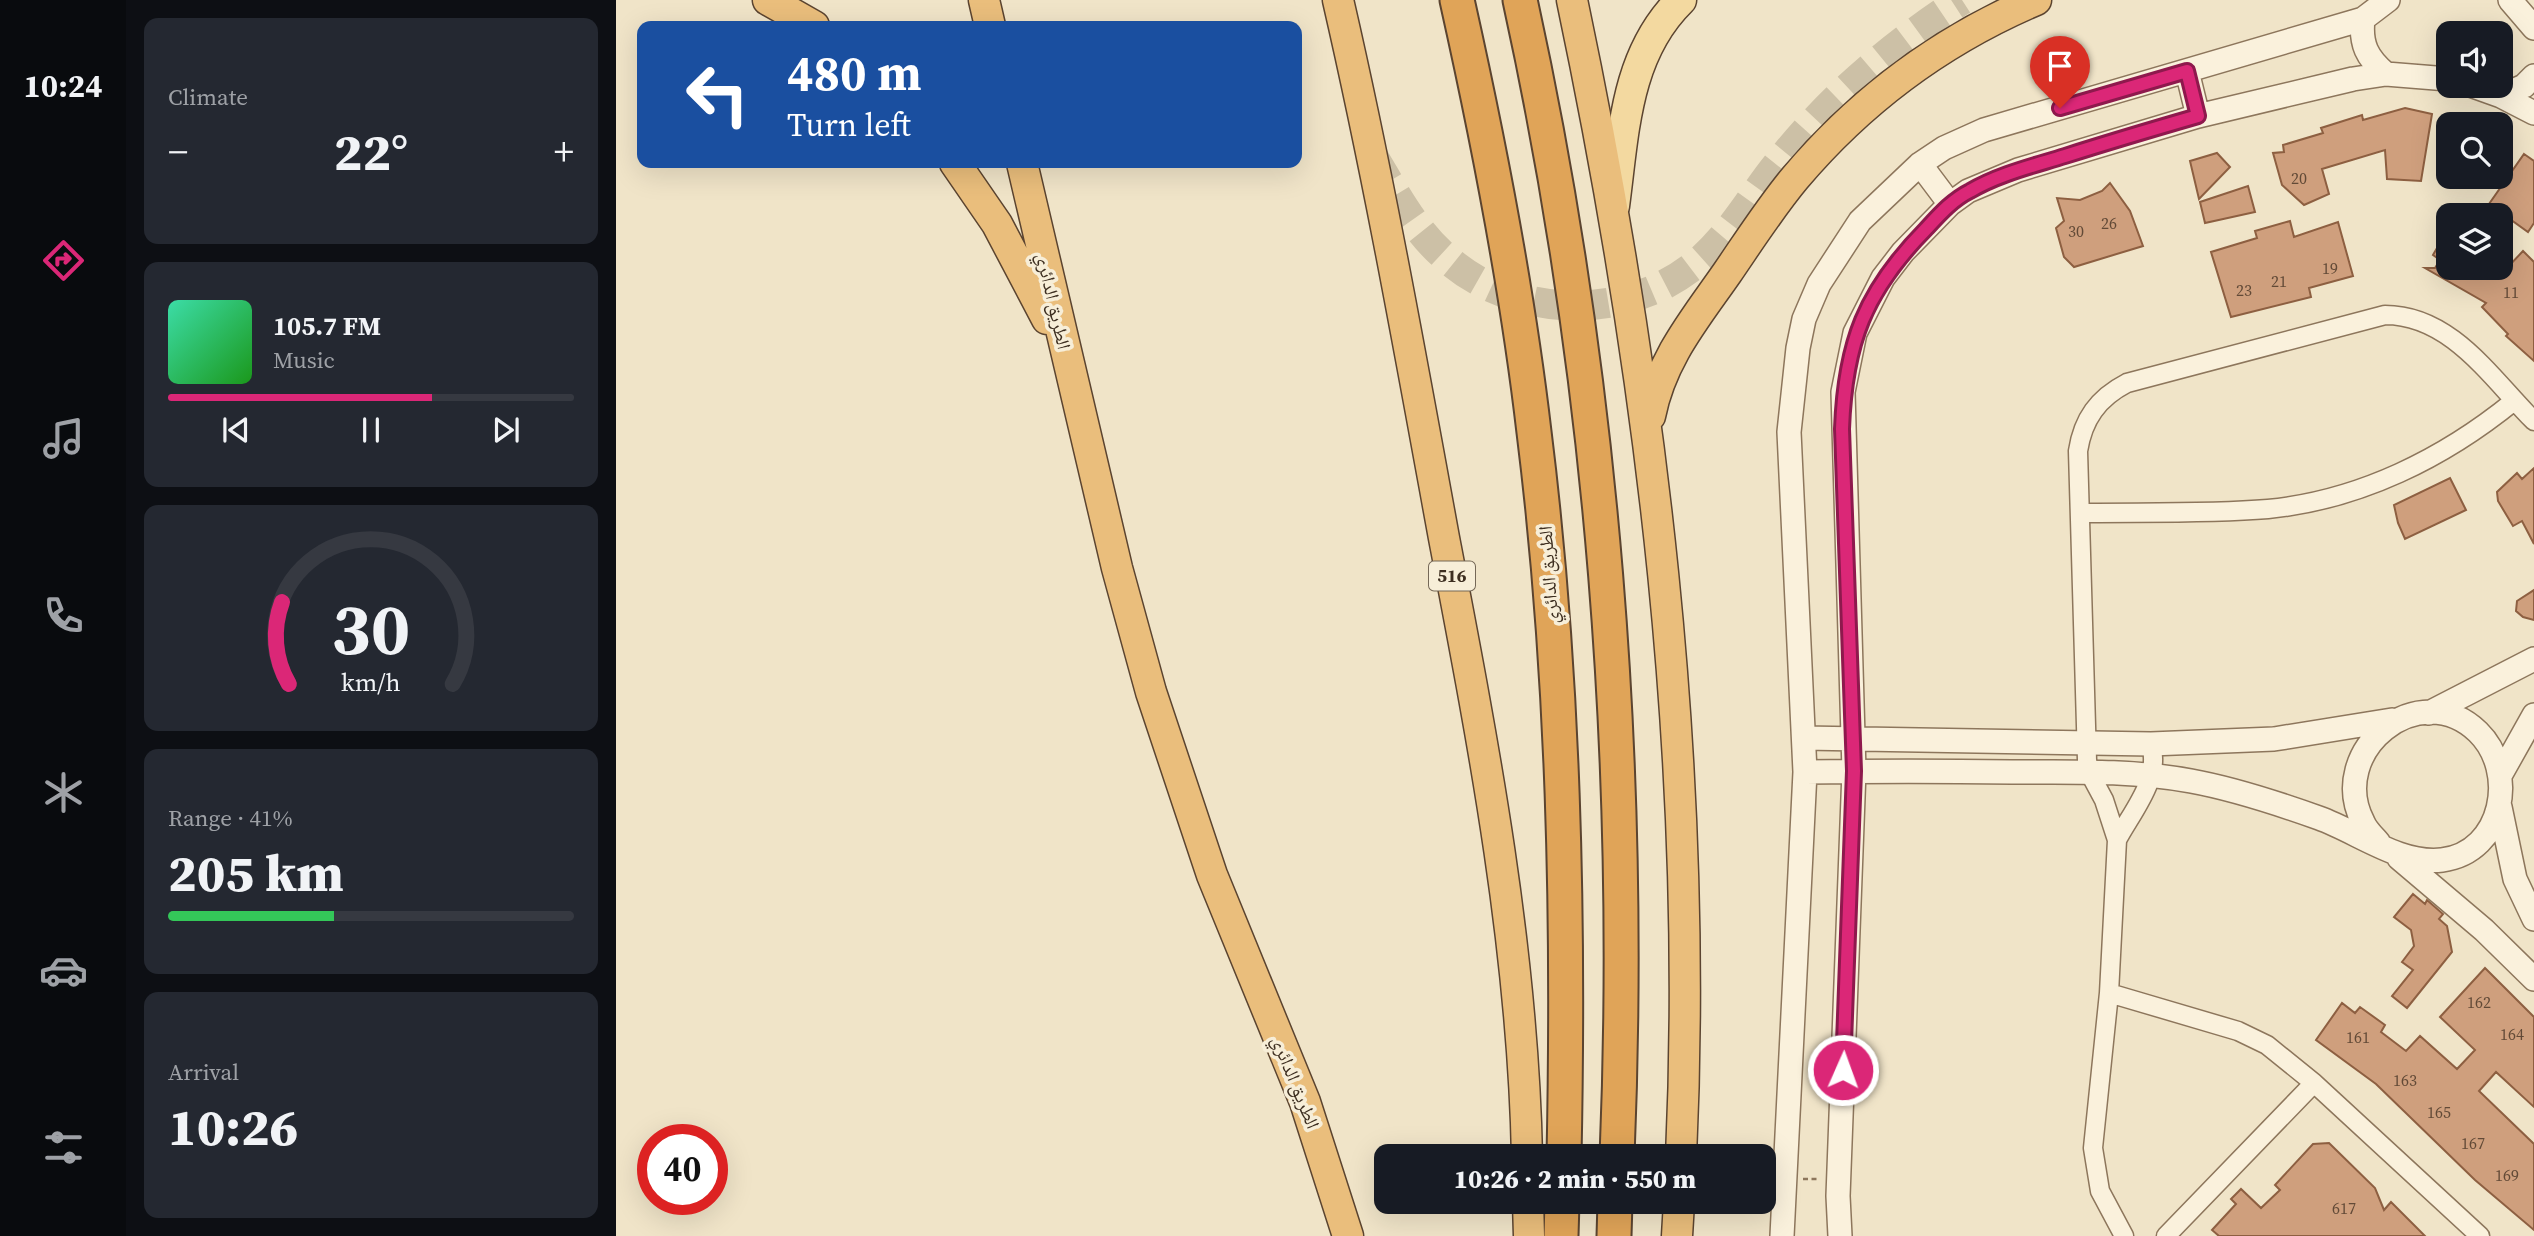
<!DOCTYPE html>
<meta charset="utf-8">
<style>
body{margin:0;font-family:"Source Serif 4","Noto Naskh Arabic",serif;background:#242831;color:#f1f3f6;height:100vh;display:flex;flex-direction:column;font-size:26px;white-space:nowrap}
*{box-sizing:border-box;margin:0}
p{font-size:23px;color:#9ea1a6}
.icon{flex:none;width:38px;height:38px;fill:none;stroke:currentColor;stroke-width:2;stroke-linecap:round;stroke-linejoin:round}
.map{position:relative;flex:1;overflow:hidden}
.panel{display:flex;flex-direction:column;gap:18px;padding:18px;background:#0d0f14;width:490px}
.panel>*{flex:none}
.guide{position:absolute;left:21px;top:21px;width:665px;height:147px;border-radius:14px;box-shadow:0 7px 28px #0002;background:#1a4fa0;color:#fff;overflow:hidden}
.controls{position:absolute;left:1820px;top:21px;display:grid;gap:14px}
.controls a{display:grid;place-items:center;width:77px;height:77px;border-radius:14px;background:#171b24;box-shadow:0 7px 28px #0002;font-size:35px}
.speed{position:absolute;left:21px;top:1124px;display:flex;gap:14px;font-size:35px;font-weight:700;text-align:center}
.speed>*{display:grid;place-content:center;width:91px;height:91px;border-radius:50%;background:#171b24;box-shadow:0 7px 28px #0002;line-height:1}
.speed .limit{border:10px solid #d22;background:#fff;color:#111}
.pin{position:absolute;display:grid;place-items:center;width:60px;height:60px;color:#fff;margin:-72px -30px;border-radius:50% 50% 50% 0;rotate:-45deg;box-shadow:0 0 7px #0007}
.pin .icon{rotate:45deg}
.me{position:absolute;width:77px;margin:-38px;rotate:2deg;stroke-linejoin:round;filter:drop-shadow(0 0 5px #0008)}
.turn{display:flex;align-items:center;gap:24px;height:147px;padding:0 35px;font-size:32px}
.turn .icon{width:91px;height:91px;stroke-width:2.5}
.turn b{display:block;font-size:49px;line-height:60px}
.big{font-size:52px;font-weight:800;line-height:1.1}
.panel .widget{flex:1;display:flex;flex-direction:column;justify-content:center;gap:10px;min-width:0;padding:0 24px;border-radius:14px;background:#242831}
.panel .dial{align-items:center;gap:0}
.dial svg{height:182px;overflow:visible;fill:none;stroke:#363941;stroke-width:7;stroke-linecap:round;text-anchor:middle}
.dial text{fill:#f1f3f6;stroke:none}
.song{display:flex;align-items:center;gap:21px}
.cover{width:84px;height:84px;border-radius:10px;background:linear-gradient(135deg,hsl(160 70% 55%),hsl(120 70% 35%))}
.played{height:7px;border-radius:4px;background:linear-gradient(90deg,#db2777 65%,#363941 65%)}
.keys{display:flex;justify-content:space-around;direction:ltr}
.heat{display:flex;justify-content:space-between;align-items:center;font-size:38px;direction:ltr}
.charge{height:10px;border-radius:5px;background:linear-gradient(90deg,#34c759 41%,#363941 0)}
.trip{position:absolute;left:758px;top:1144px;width:402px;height:70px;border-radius:14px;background:#171b24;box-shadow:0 7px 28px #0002;font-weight:800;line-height:70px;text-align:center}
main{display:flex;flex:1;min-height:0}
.menu{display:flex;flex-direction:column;width:126px;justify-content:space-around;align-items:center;background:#090b0e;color:#9ea1a6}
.menu .icon{width:49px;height:49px}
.menu .active{color:#db2777}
.menu b{font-size:32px;color:#f1f3f6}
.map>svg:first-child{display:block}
</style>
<main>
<nav class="menu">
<b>10:24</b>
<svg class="icon active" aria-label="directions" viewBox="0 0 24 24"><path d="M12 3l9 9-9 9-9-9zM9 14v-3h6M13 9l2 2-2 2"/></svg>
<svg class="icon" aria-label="music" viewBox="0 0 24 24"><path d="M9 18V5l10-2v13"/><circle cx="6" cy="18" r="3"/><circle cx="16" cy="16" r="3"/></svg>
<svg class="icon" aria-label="phone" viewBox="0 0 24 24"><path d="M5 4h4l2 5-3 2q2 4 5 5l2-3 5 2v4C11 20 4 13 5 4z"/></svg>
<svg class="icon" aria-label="climate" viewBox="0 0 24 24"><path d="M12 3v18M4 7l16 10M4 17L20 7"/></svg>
<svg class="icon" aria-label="car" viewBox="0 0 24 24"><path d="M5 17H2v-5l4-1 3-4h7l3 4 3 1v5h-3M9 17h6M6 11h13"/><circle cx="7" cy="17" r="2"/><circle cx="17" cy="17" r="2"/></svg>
<svg class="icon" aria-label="filters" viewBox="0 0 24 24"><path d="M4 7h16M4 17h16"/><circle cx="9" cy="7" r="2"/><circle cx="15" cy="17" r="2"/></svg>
</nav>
<section class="panel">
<div class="widget"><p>Climate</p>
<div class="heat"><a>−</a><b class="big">22°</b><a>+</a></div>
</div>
<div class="widget">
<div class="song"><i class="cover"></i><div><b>105.7 FM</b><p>Music</p></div></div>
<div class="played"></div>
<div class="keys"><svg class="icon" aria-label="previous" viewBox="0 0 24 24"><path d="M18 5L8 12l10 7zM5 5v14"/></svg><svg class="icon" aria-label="pause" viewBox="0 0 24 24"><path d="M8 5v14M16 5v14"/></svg><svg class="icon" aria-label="next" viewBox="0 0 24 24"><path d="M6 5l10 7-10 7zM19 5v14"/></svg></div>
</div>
<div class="widget dial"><svg viewBox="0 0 100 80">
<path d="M14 69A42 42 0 1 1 86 69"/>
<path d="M14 69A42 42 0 0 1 11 33" stroke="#db2777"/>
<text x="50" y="56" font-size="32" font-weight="700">30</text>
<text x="50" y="72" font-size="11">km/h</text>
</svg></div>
<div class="widget"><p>Range · 41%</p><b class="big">205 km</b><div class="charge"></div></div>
<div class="widget"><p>Arrival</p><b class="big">10:26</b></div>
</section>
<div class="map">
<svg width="1918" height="1236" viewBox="0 0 1918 1236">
<rect width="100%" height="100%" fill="#f0e4c8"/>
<path fill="#cf9f7d" stroke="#8d5f41" stroke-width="2" d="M1789 108 1816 114 1805 181 1771 179 1769 150 1706 169 1713 194 1688 205 1666 185 1657 153 1668 152 1667 145 1707 133 1705 128 1746 115 1747 120Z
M1601 153 1614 167 1583 199 1574 161Z
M1908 154 1918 161V223L1912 232 1873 204Z
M1494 183 1514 211 1527 246 1458 267 1448 257 1440 228 1448 221 1441 198 1464 200 1486 191Z
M1632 186 1639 212 1589 223 1584 202Z
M1674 221 1678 237 1722 222 1737 276 1693 288 1695 297 1615 317 1595 252 1641 238 1639 231Z
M1832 229V268H1891L1907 251 1918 262V361L1890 336 1892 334 1866 307 1870 303 1809 268H1819L1824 260 1817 255Z
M1918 468V544L1906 521 1897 526 1882 501 1881 492 1901 473 1906 479Z
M1834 478 1850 510 1789 539 1782 523 1778 505Z
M1918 590V620L1907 617 1900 611 1901 601Z
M1797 894 1809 904 1811 900 1827 914 1823 919 1831 926 1836 952 1791 1008 1776 996 1797 970 1786 962 1798 946 1795 930 1778 917Z
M1869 968 1918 1017V1107L1880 1072 1863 1091 1918 1144V1230L1859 1180 1760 1084 1700 1040 1726 1003 1739 1013 1744 1007 1769 1025 1765 1032 1790 1051 1804 1036 1841 1069 1859 1050 1824 1017Z
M1713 1143 1759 1188 1768 1210 1775 1202 1809 1236H1603L1596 1230 1620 1204 1615 1199 1625 1189 1645 1208 1664 1190 1659 1185 1697 1144Z"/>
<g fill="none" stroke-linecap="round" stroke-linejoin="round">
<path stroke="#ccc0a6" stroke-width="30" stroke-dasharray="30 15" stroke-linecap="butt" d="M757 156C778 191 797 228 827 255 895 319 1009 323 1081 263 1115 235 1136 195 1164 161 1215 97 1277 44 1346 0"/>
<defs>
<path id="minor" d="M1465 513C1527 512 1590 514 1652 509 1744 500 1828 458 1898 401
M1501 840C1517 810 1545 779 1535 744
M1493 993 1622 1031 1651 1045 1698 1083 1864 1236
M1508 1236 1484 1191 1477 1148 1493 993 1501 840 1488 800 1473 772 1471 760 1462 451C1467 419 1482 398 1511 383L1769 315C1835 315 1875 378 1918 421
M1550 1236 1698 1083"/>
<path id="tertiary" d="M1894 0 1918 28
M1747 19C1744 44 1751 58 1770 74
M1571 71 1582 116
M1857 86 1885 96 1918 113
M1885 96 1908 86 1918 76
M1304 164 1334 204
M1813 713 1918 659
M1188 738 1535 744 1658 739 1776 720
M1189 772C1258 771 1327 771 1396 772 1455 772 1516 770 1575 781 1619 789 1661 803 1703 818 1742 832 1784 865 1826 860 1888 852 1902 771 1862 732 1803 675 1710 751 1747 822 1750 830 1758 837 1763 843
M1885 774 1918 715
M1884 807 1899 879 1918 919
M1783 858 1868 930 1918 979
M1166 1236 1189 772 1173 432 1182 348 1188 319 1203 284 1244 221 1304 164 1328 148 1368 130 1747 19 1772 0
M1224 1236 1222 1196 1238 771 1227 392 1239 333 1267 278 1287 252 1334 204 1352 191 1402 170 1582 116 1737 79 1770 74 1832 79"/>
<path id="primary" d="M998 206C1008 132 1009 55 1065 0"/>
<path id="trunk" d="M152 0 198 26
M368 0 374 26
M722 0C763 178 795 358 828 538 867 742 907 948 911 1157
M956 0C1036 380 1083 768 1065 1157
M339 163 381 224 431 319
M406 163 501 568 535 692 596 875 689 1102 732 1236
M1034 416C1045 359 1079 319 1111 273 1133 241 1154 208 1179 178 1245 100 1326 40 1420 0
M912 1202 913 1236
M1061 1236 1063 1202"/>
<path id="motorway" d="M841 0C873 143 901 286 918 432 948 672 953 915 948 1157
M904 0C987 378 1017 770 1001 1157
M945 1236 946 1202
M998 1236 999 1202"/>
</defs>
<use href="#minor" stroke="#8d765c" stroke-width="21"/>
<use href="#tertiary" stroke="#8d765c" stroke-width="26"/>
<use href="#primary" stroke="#5b4430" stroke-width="33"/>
<use href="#trunk" stroke="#5b4430" stroke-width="33"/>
<use href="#motorway" stroke="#5b4430" stroke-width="37"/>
<path stroke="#8d765c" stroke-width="2.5" stroke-dasharray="5 3.5" stroke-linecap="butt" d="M1187 1179H1202"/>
<use href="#minor" stroke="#faf1dc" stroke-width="18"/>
<use href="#tertiary" stroke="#faf1dc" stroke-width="23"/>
<use href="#primary" stroke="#f3d9a0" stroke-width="30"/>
<use href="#trunk" stroke="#eabe7c" stroke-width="30"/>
<use href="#motorway" stroke="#e0a458" stroke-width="33"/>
</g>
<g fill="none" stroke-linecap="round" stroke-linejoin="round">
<defs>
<path id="route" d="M1227 1070 1238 771 1226 429C1229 343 1249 291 1310 229 1323 215 1336 200 1354 191 1383 174 1417 166 1449 156 1493 142 1537 129 1582 116L1571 71 1444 108"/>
</defs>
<use href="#route" stroke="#8e194d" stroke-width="18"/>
<use href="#route" stroke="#db2777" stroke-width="12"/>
</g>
<g text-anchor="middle" stroke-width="7" stroke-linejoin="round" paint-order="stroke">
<g font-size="16" fill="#624a37">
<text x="1683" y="184">20</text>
<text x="1493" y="229">26</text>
<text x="1460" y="237">30</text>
<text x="1714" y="274">19</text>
<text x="1663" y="287">21</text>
<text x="1628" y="296">23</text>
<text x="1895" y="298">11</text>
<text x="1863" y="1008">162</text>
<text x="1896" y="1040">164</text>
<text x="1742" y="1043">161</text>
<text x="1789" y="1086">163</text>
<text x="1823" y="1118">165</text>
<text x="1857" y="1149">167</text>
<text x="1891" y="1181">169</text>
<text x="1728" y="1214">617</text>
</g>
<rect fill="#f7eed8" stroke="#756857" stroke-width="2" x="813" y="561.5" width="46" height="29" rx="5"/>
<g font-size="18" font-weight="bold" fill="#3d2e20">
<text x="836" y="582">516</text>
</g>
<g font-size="19" fill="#3d2e20" stroke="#f7eed8">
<text transform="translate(438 301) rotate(77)" y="7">الطريق الدائري</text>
<text transform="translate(932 575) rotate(-94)" y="7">الطريق الدائري</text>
<text transform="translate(680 1082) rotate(68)" y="7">الطريق الدائري</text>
</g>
</g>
</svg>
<div class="controls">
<a><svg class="icon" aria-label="sound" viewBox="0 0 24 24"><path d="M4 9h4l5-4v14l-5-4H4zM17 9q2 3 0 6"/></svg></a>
<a><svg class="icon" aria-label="search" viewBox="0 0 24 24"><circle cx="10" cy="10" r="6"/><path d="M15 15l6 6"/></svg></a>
<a><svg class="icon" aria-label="layers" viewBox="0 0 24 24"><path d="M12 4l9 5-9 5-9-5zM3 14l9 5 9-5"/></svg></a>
</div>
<div class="speed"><div class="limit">40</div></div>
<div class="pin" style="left:1444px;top:108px;background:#d93025"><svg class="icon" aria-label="arrive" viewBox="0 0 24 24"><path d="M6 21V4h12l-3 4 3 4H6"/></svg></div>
<svg class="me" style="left:1227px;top:1070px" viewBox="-20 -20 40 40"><circle r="17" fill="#db2777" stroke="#fff" stroke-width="3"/><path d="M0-11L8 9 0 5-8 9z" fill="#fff"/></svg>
<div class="trip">10:26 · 2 min · 550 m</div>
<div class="guide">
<div class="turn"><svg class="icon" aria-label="left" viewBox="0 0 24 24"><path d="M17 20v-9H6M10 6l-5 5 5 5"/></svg><div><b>480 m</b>Turn left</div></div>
</div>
</div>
</main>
